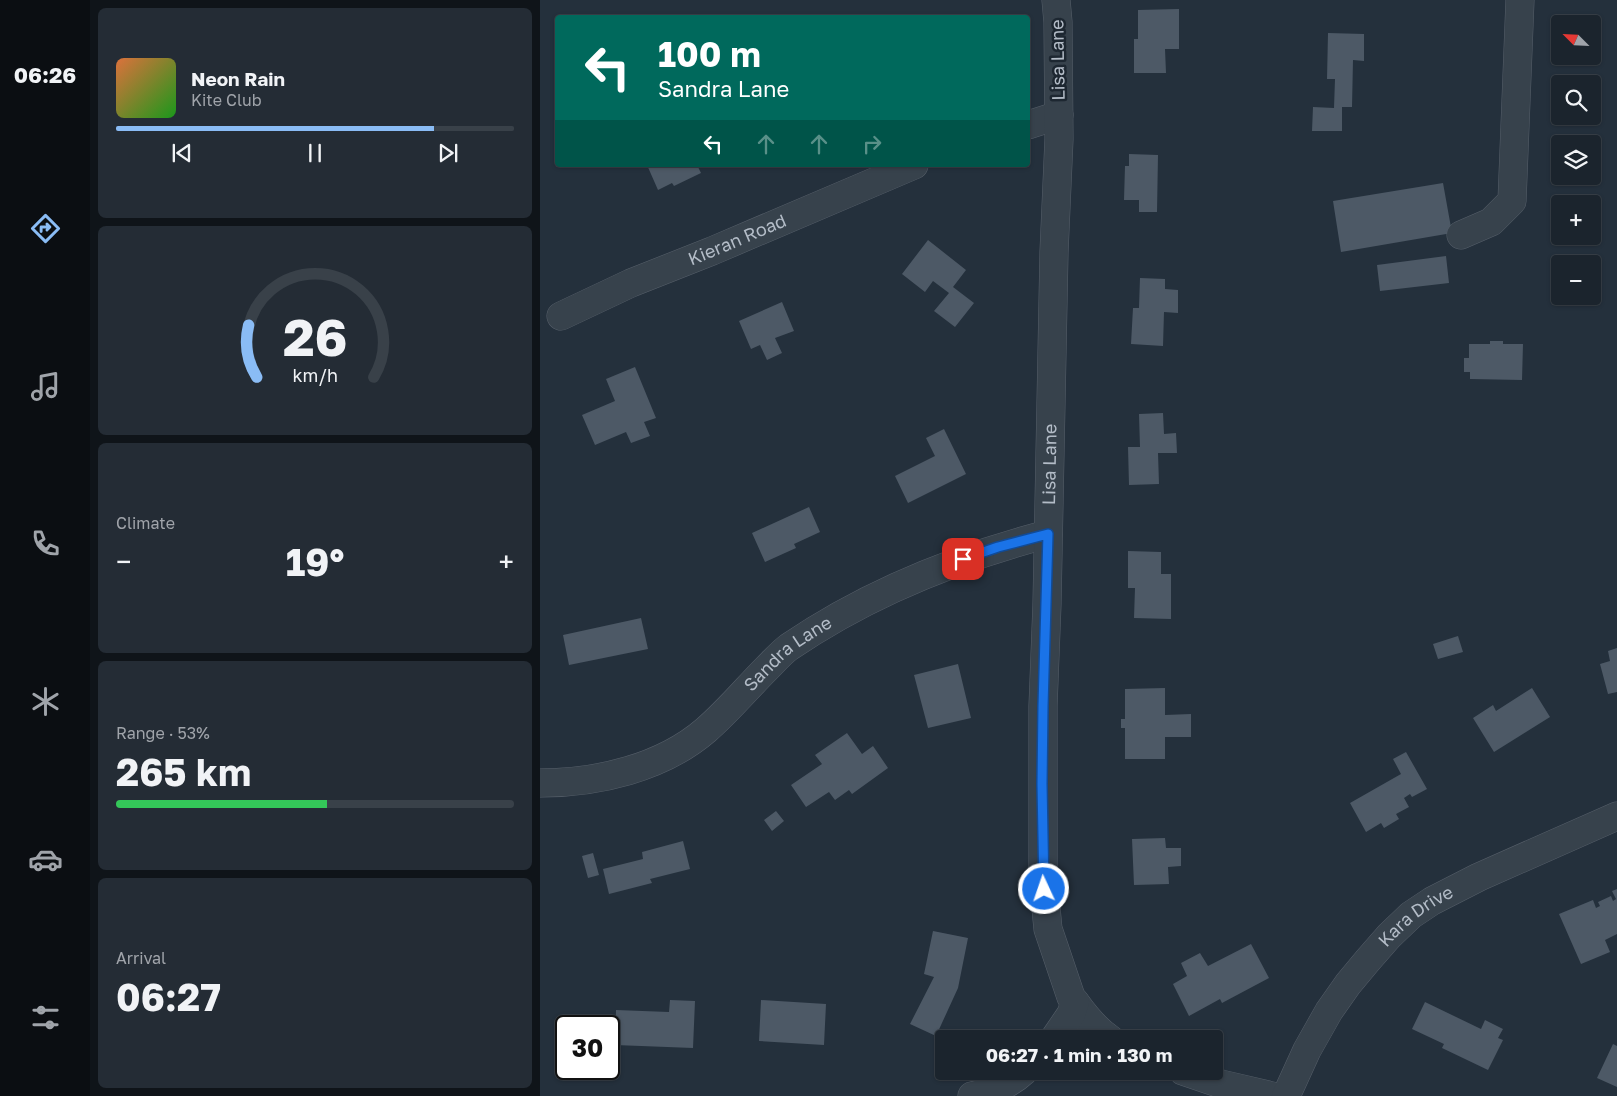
<!DOCTYPE html>
<meta charset="utf-8">
<style>
body{margin:0;font-family:"Golos Text",sans-serif;background:#242c35;color:#f1f3f6;height:100vh;display:flex;flex-direction:column;font-size:19px;white-space:nowrap}
*{box-sizing:border-box;margin:0}
p{font-size:16px;color:#a0a4aa}
.icon{flex:none;width:28px;height:28px;fill:none;stroke:currentColor;stroke-width:2;stroke-linecap:round;stroke-linejoin:round}
.map{position:relative;flex:1;overflow:hidden}
.side{display:flex;flex-direction:column;gap:8px;padding:8px;background:#0f1419;width:450px}
.side>*{flex:none}
.top-card{position:absolute;left:15px;top:15px;width:475px;height:152px;border-radius:5px;box-shadow:0 1px 4px #0004,0 0 0 1px #394149;background:#00695c;color:#fff;overflow:hidden}
.needle{width:32px;rotate:294deg}
.fabs{position:absolute;left:1011px;top:15px;display:grid;gap:10px}
.fabs a{display:grid;place-items:center;width:50px;height:50px;border-radius:5px;background:#1b242d;box-shadow:0 1px 4px #0004,0 0 0 1px #394149;font-size:25px}
.speed{position:absolute;left:15px;top:1015px;display:flex;gap:10px;font-size:25px;font-weight:700;text-align:center}
.speed>*{display:grid;place-content:center;width:65px;height:65px;border-radius:50%;background:#1b242d;box-shadow:0 1px 4px #0004,0 0 0 1px #394149;line-height:1}
.speed .limit{border:2px solid #111;border-radius:8px;background:#fff;color:#111}
.pin{position:absolute;display:grid;place-items:center;width:42px;height:42px;color:#fff;margin:-21px;border-radius:10px;box-shadow:0 2px 8px #0006}
.me{position:absolute;width:55px;margin:-28px;rotate:357deg;stroke-linejoin:round;filter:drop-shadow(0 0 4px #0008)}
.turn{display:flex;align-items:center;gap:18px;height:105px;padding:0 20px;font-size:22px}
.turn .icon{width:65px;height:65px;stroke-width:2.5}
.turn b{display:block;font-size:35px;line-height:42px}
.lanes{display:flex;align-items:center;height:48px;padding:0 20px;background:#0003;justify-content:center;gap:25px;direction:ltr}
.lanes .off{opacity:.35}
.big{font-size:38px;font-weight:700;line-height:1.1}
.side .tile{flex:1;display:flex;flex-direction:column;justify-content:center;gap:8px;min-width:0;padding:0 18px;border-radius:8px;background:#242c35}
.side .dial{align-items:center;gap:0}
.dial svg{height:130px;overflow:visible;fill:none;stroke:#394149;stroke-width:7;stroke-linecap:round;text-anchor:middle}
.dial text{fill:#f1f3f6;stroke:none}
.song{display:flex;align-items:center;gap:15px}
.cover{width:60px;height:60px;border-radius:8px;background:linear-gradient(135deg,hsl(20 70% 55%),hsl(120 70% 35%))}
.played{height:5px;border-radius:2px;background:linear-gradient(90deg,#8abcf5 80%,#394149 80%)}
.keys{display:flex;justify-content:space-around;direction:ltr}
.heat{display:flex;justify-content:space-between;align-items:center;font-size:28px;direction:ltr}
.charge{height:8px;border-radius:4px;background:linear-gradient(90deg,#34c759 53%,#394149 0)}
.trip{position:absolute;left:395px;top:1030px;width:288px;height:50px;border-radius:5px;background:#1b242d;box-shadow:0 1px 4px #0004,0 0 0 1px #394149;font-weight:700;line-height:50px;text-align:center}
main{display:flex;flex:1;min-height:0}
.menu{display:flex;flex-direction:column;width:90px;justify-content:space-around;align-items:center;background:#0b0e12;color:#a0a4aa}
.menu .icon{width:35px;height:35px}
.menu .on{color:#8abcf5}
.menu b{font-size:22px;color:#f1f3f6}
.map>svg:first-child{display:block}
</style>
<main>
<nav class="menu">
<b>06:26</b>
<svg class="icon on" aria-label="directions" viewBox="0 0 24 24"><path d="M12 3l9 9-9 9-9-9zM9 14v-3h6M13 9l2 2-2 2"/></svg>
<svg class="icon" aria-label="music" viewBox="0 0 24 24"><path d="M9 18V5l10-2v13"/><circle cx="6" cy="18" r="3"/><circle cx="16" cy="16" r="3"/></svg>
<svg class="icon" aria-label="phone" viewBox="0 0 24 24"><path d="M5 4h4l2 5-3 2q2 4 5 5l2-3 5 2v4C11 20 4 13 5 4z"/></svg>
<svg class="icon" aria-label="climate" viewBox="0 0 24 24"><path d="M12 3v18M4 7l16 10M4 17L20 7"/></svg>
<svg class="icon" aria-label="car" viewBox="0 0 24 24"><path d="M5 17H2v-5l4-1 3-4h7l3 4 3 1v5h-3M9 17h6M6 11h13"/><circle cx="7" cy="17" r="2"/><circle cx="17" cy="17" r="2"/></svg>
<svg class="icon" aria-label="filters" viewBox="0 0 24 24"><path d="M4 7h16M4 17h16"/><circle cx="9" cy="7" r="2"/><circle cx="15" cy="17" r="2"/></svg>
</nav>
<section class="side">
<div class="tile">
<div class="song"><i class="cover"></i><div><b>Neon Rain</b><p>Kite Club</p></div></div>
<div class="played"></div>
<div class="keys"><svg class="icon" aria-label="previous" viewBox="0 0 24 24"><path d="M18 5L8 12l10 7zM5 5v14"/></svg><svg class="icon" aria-label="pause" viewBox="0 0 24 24"><path d="M8 5v14M16 5v14"/></svg><svg class="icon" aria-label="next" viewBox="0 0 24 24"><path d="M6 5l10 7-10 7zM19 5v14"/></svg></div>
</div>
<div class="tile dial"><svg viewBox="0 0 100 80">
<path d="M14 69A42 42 0 1 1 86 69"/>
<path d="M14 69A42 42 0 0 1 9 37" stroke="#8abcf5"/>
<text x="50" y="56" font-size="32" font-weight="700">26</text>
<text x="50" y="72" font-size="11">km/h</text>
</svg></div>
<div class="tile"><p>Climate</p>
<div class="heat"><a>−</a><b class="big">19°</b><a>+</a></div>
</div>
<div class="tile"><p>Range · 53%</p><b class="big">265 km</b><div class="charge"></div></div>
<div class="tile"><p>Arrival</p><b class="big">06:27</b></div>
</section>
<div class="map">
<svg width="1077" height="1096" viewBox="0 0 1077 1096">
<rect width="100%" height="100%" fill="#24303c"/>
<path fill="#4d5966" d="M639 9V49H625L626 73H594V39H598V10Z
M788 33 824 34V61L813 60 812 107H802V131H772L773 107 794 108 795 79H787Z
M589 154 618 155 617 212H599V200H584L585 166H589Z
M107 165H157L161 173 134 186 132 183 118 190Z
M903 183 912 233 801 252 793 201Z
M388 240 426 270 413 287 434 303 415 327 394 311 409 293 393 281 385 292 362 274Z
M906 256 909 283 840 291 837 265Z
M600 278 625 279V289L638 290V313L624 312 623 346 591 344 593 308H599Z
M242 302 254 331 235 338 242 353 227 360 220 345 211 349 199 321Z
M950 341H963V344H983L982 380 930 379V372H924V358H929V344H950Z
M95 367 116 418 104 422 110 436 91 443 86 432 55 445 42 415 75 401 66 379Z
M623 413 624 434 636 433 637 453H618L619 484 589 485 588 447H600L599 414Z
M404 429 426 474 368 503 355 476 395 456 386 438Z
M269 507 280 532 254 544 256 548 225 562 212 533Z
M588 551 621 552V574H631V619L594 618 595 588H588Z
M101 618 108 649 29 665 23 635Z
M918 636 923 652 898 659 893 644Z
M1077 648V692L1068 694 1060 664 1070 661 1068 651Z
M418 664 431 718 388 728 374 675Z
M625 688V715L651 714V737H625V759H585V728H581V719H585V689Z
M992 688 1010 717 954 752 933 718 953 705 956 711Z
M307 733 322 754 333 746 348 768 312 794 309 790 295 800 289 792 266 807 251 785 282 764 275 755Z
M866 752 887 789 872 797 870 794 864 798 869 807 856 814 859 819 844 828 841 823 826 832 810 803 861 774 853 759Z
M236 811 244 821 232 831 224 820Z
M625 838 626 848H641V866L628 867 629 884 594 885 592 839Z
M143 841 150 869 110 879 112 883 69 894 63 869 103 859 102 852Z
M53 853 59 875 48 878 42 856Z
M1077 889V934L1065 940 1070 952 1041 964 1019 914 1053 900 1056 908 1060 906 1058 902 1071 896 1073 901 1076 899 1072 891Z
M393 931 428 938 418 988 396 1036 370 1024 394 977 384 974Z
M711 944 729 978 682 1003 680 999 649 1016 633 984 647 976 641 963 660 953 668 966Z
M130 1000 155 1001 153 1048 75 1045 76 1010 129 1012Z
M221 1000 286 1004 284 1045 219 1041Z
M885 1002 941 1029 945 1020 963 1029 958 1038 963 1040 948 1070 902 1048 904 1044 872 1029Z
M1073 1044 1077 1046V1087L1057 1078Z"/>
<g fill="none" stroke-linecap="round" stroke-linejoin="round">
<defs>
<g id="minor">
<path d="M488 125 519 115"/>
<path d="M921 235 951 222 972 201 980 0"/>
<path id="s1" d="M21 316 91 283 172 251 374 165"/>
<path id="s2" d="M0 783C57 783 122 768 166 730 188 711 207 688 227 668 234 661 241 653 249 647 328 593 416 558 508 534"/>
<path d="M535 1002C545 1016 555 1029 570 1039"/>
<path id="s3" d="M514 1039 531 1014 535 1002 531 997 508 929 503 877V706L507 604 514 252 519 139 518 22 516 0"/>
<path d="M643 1071 681 1084 732 1096"/>
<path d="M432 1096C451 1092 470 1084 484 1071"/>
<path id="s4" d="M746 1096 767 1050 789 1011 808 984 828 960 849 936 871 915 892 901 939 877 1077 816"/>
</g>
</defs>
<use href="#minor" stroke="#565f6a" stroke-width="29"/>
<use href="#minor" stroke="#37424c" stroke-width="28"/>
</g>
<g fill="none" stroke-linecap="round" stroke-linejoin="round">
<defs>
<path id="route" d="M423 559 458 547 508 534 503 706 502 784 504 889"/>
</defs>
<use href="#route" stroke="#114b97" stroke-width="12"/>
<use href="#route" stroke="#1a73e8" stroke-width="9"/>
</g>
<g text-anchor="middle" stroke-width="5" stroke-linejoin="round" paint-order="stroke">
<g font-size="18" fill="#b3bcc7" stroke="#1d2731">
<text transform="translate(518 60) rotate(-91)" y="6">Lisa Lane</text>
<text dy="6" stroke="none"><textPath href="#s1" startOffset="192">Kieran Road</textPath></text>
<text dy="6" stroke="none"><textPath href="#s3" startOffset="586">Lisa Lane</textPath></text>
<text dy="6" stroke="none"><textPath href="#s2" startOffset="290">Sandra Lane</textPath></text>
<text dy="6" stroke="none"><textPath href="#s4" startOffset="225">Kara Drive</textPath></text>
</g>
</g>
</svg>
<div class="fabs">
<a><svg class="needle" viewBox="-14 -14 28 28"><path d="M0-13l5 13h-10z" fill="#e53935"/><path d="M0 13l5-13h-10z" fill="#a0a4aa"/></svg></a>
<a><svg class="icon" aria-label="search" viewBox="0 0 24 24"><circle cx="10" cy="10" r="6"/><path d="M15 15l6 6"/></svg></a>
<a><svg class="icon" aria-label="layers" viewBox="0 0 24 24"><path d="M12 4l9 5-9 5-9-5zM3 14l9 5 9-5"/></svg></a>
<a>+</a>
<a>−</a>
</div>
<div class="speed"><div class="limit">30</div></div>
<div class="pin" style="left:423px;top:559px;background:#d93025"><svg class="icon" aria-label="arrive" viewBox="0 0 24 24"><path d="M6 21V4h12l-3 4 3 4H6"/></svg></div>
<svg class="me" style="left:504px;top:889px" viewBox="-20 -20 40 40"><circle r="17" fill="#1a73e8" stroke="#fff" stroke-width="3"/><path d="M0-11L8 9 0 5-8 9z" fill="#fff"/></svg>
<div class="trip">06:27 · 1 min · 130 m</div>
<div class="top-card">
<div class="turn"><svg class="icon" aria-label="left" viewBox="0 0 24 24"><path d="M17 20v-9H6M10 6l-5 5 5 5"/></svg><div><b>100 m</b>Sandra Lane</div></div>
<div class="lanes"><svg class="icon" aria-label="left" viewBox="0 0 24 24"><path d="M17 20v-9H6M10 6l-5 5 5 5"/></svg><svg class="icon off" aria-label="ahead" viewBox="0 0 24 24"><path d="M12 20V5M6 11l6-6 6 6"/></svg><svg class="icon off" aria-label="ahead" viewBox="0 0 24 24"><path d="M12 20V5M6 11l6-6 6 6"/></svg><svg class="icon off" aria-label="right" viewBox="0 0 24 24"><path d="M7 20v-9h11M14 6l5 5-5 5"/></svg></div>
</div>
</div>
</main>
